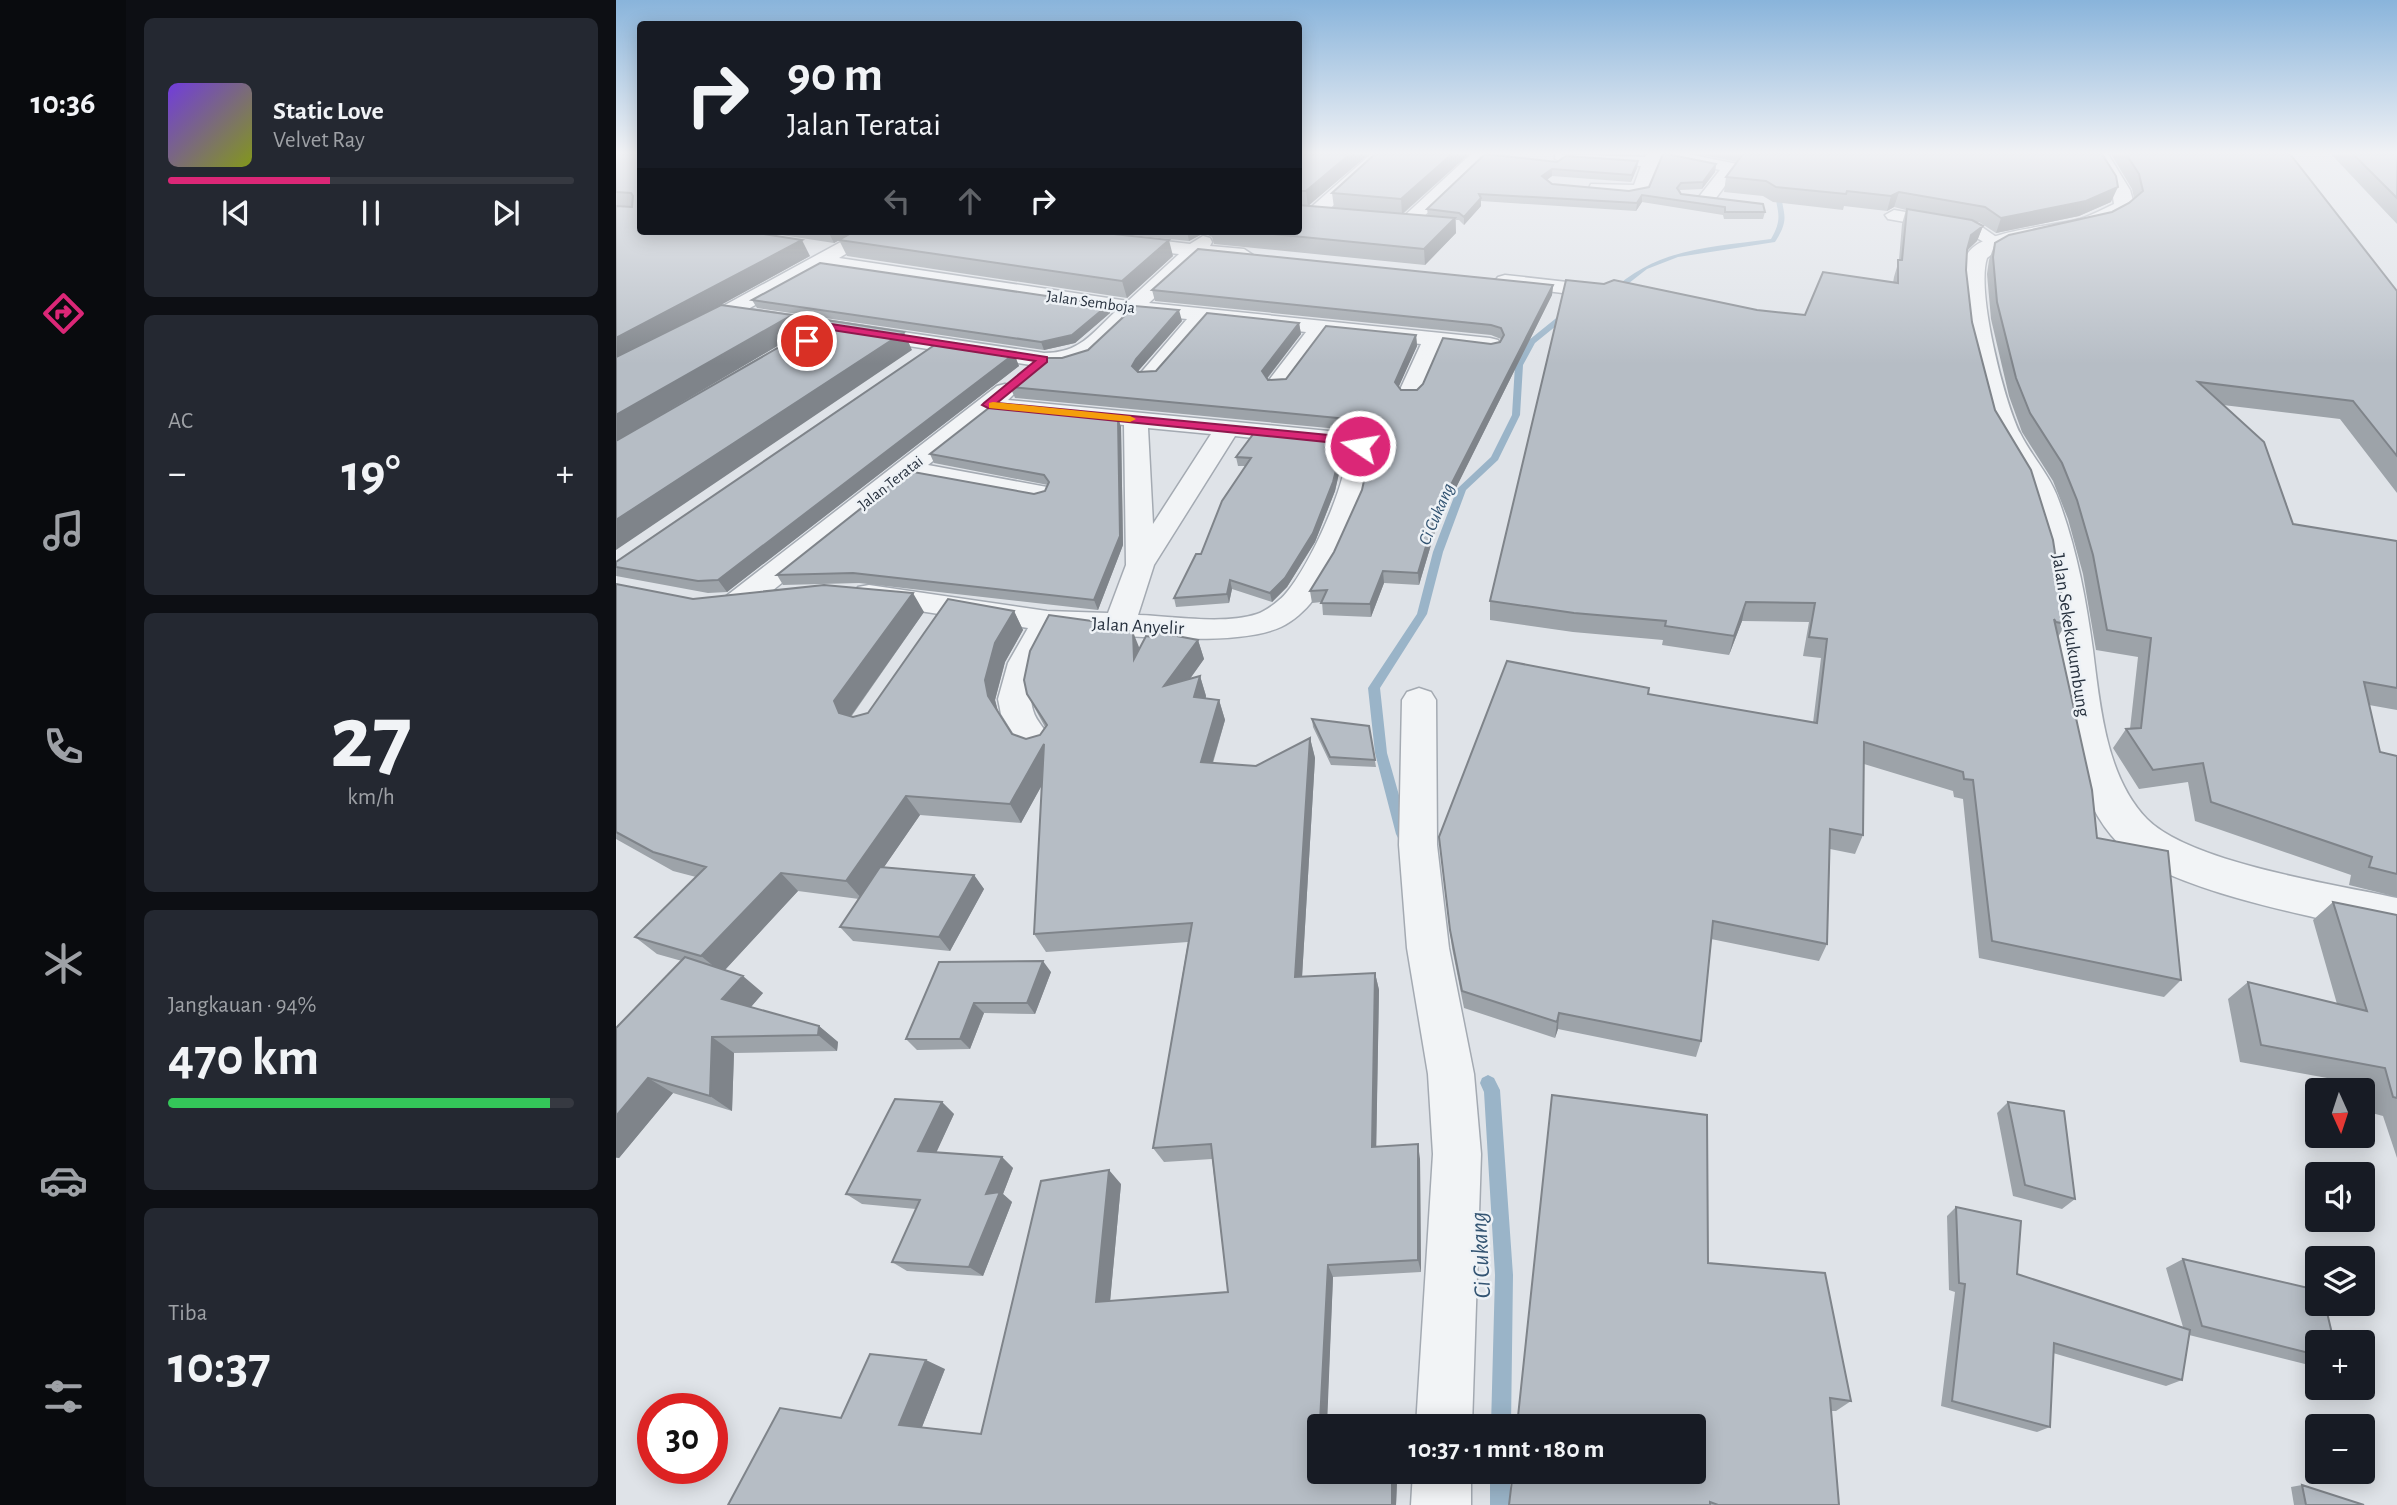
<!DOCTYPE html>
<html lang="id">
<meta charset="utf-8">
<style>
body{margin:0;font-family:"Alegreya Sans",sans-serif;background:#242831;color:#f1f3f6;height:100vh;display:flex;flex-direction:column;font-size:26px;white-space:nowrap}
*{box-sizing:border-box;margin:0}
p{font-size:23px;color:#9ea1a6}
.icon{flex:none;width:38px;height:38px;fill:none;stroke:currentColor;stroke-width:2;stroke-linecap:round;stroke-linejoin:round}
.map{position:relative;flex:1;overflow:hidden}
.details{display:flex;flex-direction:column;gap:18px;padding:18px;background:#0d0f14;width:490px}
.details>*{flex:none}
.banner{position:absolute;left:21px;top:21px;width:665px;height:214px;border-radius:7px;box-shadow:0 4px 18px #0003;background:#171b24;color:#f1f3f6;overflow:hidden}
.needle{width:46px;rotate:177deg}
.tools{position:absolute;left:1689px;top:1078px;display:grid;gap:14px}
.tools a{display:grid;place-items:center;width:70px;height:70px;border-radius:7px;background:#171b24;box-shadow:0 4px 18px #0003;font-size:35px}
.speed{position:absolute;left:21px;top:1393px;display:flex;gap:14px;font-size:35px;font-weight:700;text-align:center}
.speed>*{display:grid;place-content:center;width:91px;height:91px;border-radius:50%;background:#171b24;box-shadow:0 4px 18px #0003;line-height:1}
.speed .limit{border:10px solid #d22;background:#fff;color:#111}
.pin{position:absolute;display:grid;place-items:center;width:60px;height:60px;color:#fff;margin:-30px;border:4px solid #fff;border-radius:50%;box-shadow:0 2px 7px #0007}
.me{position:absolute;width:77px;margin:-38px;rotate:282deg;stroke-linejoin:round;filter:drop-shadow(0 0 5px #0008)}
.turn{display:flex;align-items:center;gap:24px;height:147px;padding:0 35px;font-size:32px}
.turn .icon{width:91px;height:91px;stroke-width:2.5}
.turn b{display:block;font-size:49px;line-height:60px}
.lanes{display:flex;align-items:center;height:66px;padding:0 35px;background:#0003;justify-content:center;gap:35px;direction:ltr}
.lanes .off{opacity:.35}
.big{font-size:52px;font-weight:700;line-height:1.1}
.details .card{flex:1;display:flex;flex-direction:column;justify-content:center;gap:10px;min-width:0;padding:0 24px;border-radius:10px;background:#242831}
.details .dial{align-items:center;gap:0}
.dial b{font-size:91px;line-height:1}
.song{display:flex;align-items:center;gap:21px}
.cover{width:84px;height:84px;border-radius:10px;background:linear-gradient(135deg,hsl(260 70% 55%),hsl(70 70% 35%))}
.played{height:7px;border-radius:4px;background:linear-gradient(90deg,#db2777 40%,#363941 40%)}
.keys{display:flex;justify-content:space-around;direction:ltr}
.heat{display:flex;justify-content:space-between;align-items:center;font-size:38px;direction:ltr}
.charge{height:10px;border-radius:5px;background:linear-gradient(90deg,#34c759 94%,#363941 0)}
.trip{position:absolute;left:691px;top:1414px;width:399px;height:70px;border-radius:7px;background:#171b24;box-shadow:0 4px 18px #0003;font-weight:700;line-height:70px;text-align:center}
main{display:flex;flex:1;min-height:0}
.tab-bar{display:flex;flex-direction:column;width:126px;justify-content:space-around;align-items:center;background:#090b0e;color:#9ea1a6}
.tab-bar .icon{width:49px;height:49px}
.tab-bar .on{color:#db2777}
.tab-bar b{font-size:32px;color:#f1f3f6}
.map>svg:first-child{display:block}
</style>
<main>
<nav class="tab-bar">
<b>10:36</b>
<svg class="icon on" aria-label="directions" viewBox="0 0 24 24"><path d="M12 3l9 9-9 9-9-9zM9 14v-3h6M13 9l2 2-2 2"/></svg>
<svg class="icon" aria-label="music" viewBox="0 0 24 24"><path d="M9 18V5l10-2v13"/><circle cx="6" cy="18" r="3"/><circle cx="16" cy="16" r="3"/></svg>
<svg class="icon" aria-label="phone" viewBox="0 0 24 24"><path d="M5 4h4l2 5-3 2q2 4 5 5l2-3 5 2v4C11 20 4 13 5 4z"/></svg>
<svg class="icon" aria-label="climate" viewBox="0 0 24 24"><path d="M12 3v18M4 7l16 10M4 17L20 7"/></svg>
<svg class="icon" aria-label="car" viewBox="0 0 24 24"><path d="M5 17H2v-5l4-1 3-4h7l3 4 3 1v5h-3M9 17h6M6 11h13"/><circle cx="7" cy="17" r="2"/><circle cx="17" cy="17" r="2"/></svg>
<svg class="icon" aria-label="filters" viewBox="0 0 24 24"><path d="M4 7h16M4 17h16"/><circle cx="9" cy="7" r="2"/><circle cx="15" cy="17" r="2"/></svg>
</nav>
<section class="details">
<div class="card">
<div class="song"><i class="cover"></i><div><b>Static Love</b><p>Velvet Ray</p></div></div>
<div class="played"></div>
<div class="keys"><svg class="icon" aria-label="previous" viewBox="0 0 24 24"><path d="M18 5L8 12l10 7zM5 5v14"/></svg><svg class="icon" aria-label="pause" viewBox="0 0 24 24"><path d="M8 5v14M16 5v14"/></svg><svg class="icon" aria-label="next" viewBox="0 0 24 24"><path d="M6 5l10 7-10 7zM19 5v14"/></svg></div>
</div>
<div class="card"><p>AC</p>
<div class="heat"><a>−</a><b class="big">19°</b><a>+</a></div>
</div>
<div class="card dial"><b>27</b><p>km/h</p></div>
<div class="card"><p>Jangkauan · 94%</p><b class="big">470 km</b><div class="charge"></div></div>
<div class="card"><p>Tiba</p><b class="big">10:37</b></div>
</section>
<div class="map">
<svg width="1781" height="1505" viewBox="0 0 1781 1505">
<rect width="100%" height="100%" fill="#dfe3e8"/>
<g fill="none" stroke-linecap="round" stroke-linejoin="round">
<path fill="#9ab4c8" fill-rule="evenodd" d="M1162 185 1165 187C1165 214 1176 216 1159 242L1062 257 1031 269 999 294 993 293C1042 247 1092 248 1155 239 1169 215 1159 211 1159 187Z
M949 311 956 313 919 343 907 365 904 415 882 460 850 490 827 552 811 614 764 688 771 753 794 834 792 838 787 839 782 838 780 834 759 753 752 688 801 614 817 552 841 489 875 457 896 415 899 365 913 340Z
M872 1075 878 1078 884 1090 897 1275 895 1426H875L879 1275 868 1092 864 1083 866 1078Z
M874 1472H894V1505H874Z"/>
<defs>
<path id="minor" d="M755 154H772L704 218H692L689 214 692 210Z
M855 154H872L798 226H786L783 222 786 218Z
M939 154 1029 157 1031 154H1072L1121 164 1123 167 1097 202 1091 203 1082 198 1104 170 1045 157 1030 194 981 193 973 188 975 184 1018 185 1025 166 945 161 939 159Z
M1278 210 1363 225 1389 243 1380 249 1352 233 1272 219 1269 215Z
M245 231H268L223 258 512 301 563 254 506 248 497 242 499 238 506 236 574 244 587 236 594 238 596 242 594 246 628 249 637 255 628 261 583 256 533 303 874 338 882 340 885 345 882 350 874 352 826 346 806 394 802 399H786L782 394 805 344 710 334 670 389H654L650 384 690 332 592 321 541 381H525L522 376 571 319 521 314C488 345 477 367 428 367L131 321 124 319 121 315 105 321 98 319 95 315 98 311ZM206 268 500 311C475 334 464 353 428 353L132 309Z
M889 275 987 286 994 288 997 292 994 296 987 298 882 285 879 281 882 277Z
M389 384 397 386 401 391 392 400 733 433C740 434 753 437 756 445 767 474 713 572 697 600 690 610 676 622 665 627 616 649 497 634 440 631 428 653 409 684 417 710 420 722 432 732 438 743L433 752 421 756 409 752 385 714 382 699 392 663 412 628 253 603 242 601 238 594 242 587 253 585 431 611 492 613 510 565 508 425 377 413 312 465 431 487 435 493 431 499 422 501 296 478 131 611 120 614 109 611 105 604 109 597 381 386ZM532 428 595 434 537 524ZM619 436 731 449C731 485 694 564 671 592 665 600 650 611 641 614 608 625 556 616 522 615L538 565Z
M803 688 815 692 820 700 821 845 833 948 858 1074 865 1154 856 1426H800L817 1154 812 1074 791 948 783 845 786 700 791 692Z
M797 1472H855V1505H795Z"/>
<path id="tertiary" d="M1474 154H1492L1514 190 1518 204C1490 243 1406 228 1371 258 1360 291 1388 401 1404 433 1416 457 1434 475 1443 501 1461 550 1470 599 1477 650 1484 706 1490 777 1531 819 1575 863 1718 884 1781 898V936C1712 919 1550 892 1502 843 1441 779 1448 668 1435 586 1431 561 1425 537 1418 513 1414 499 1409 485 1402 473 1393 457 1381 444 1374 427 1363 399 1336 277 1352 253 1368 229 1437 227 1464 219 1476 215 1487 209 1498 204L1496 190Z"/>
</defs>
<use href="#minor" stroke="#a4aab2" stroke-width="3"/>
<use href="#tertiary" stroke="#a4aab2" stroke-width="3"/>
<use href="#minor" fill="#f2f4f6" fill-rule="evenodd"/>
<use href="#tertiary" fill="#f2f4f6" fill-rule="evenodd"/>
</g>
<path fill="#9da3a9" d="M0 154H24V231L194 256 105 305 176 315 185 332 0 441Z
M682 154H753L692 206 718 208 716 193 853 154 787 214 812 215 811 209 941 162 1021 168 1015 182 936 176 931 180 936 184 1013 191 1033 187 1100 164 1099 172 1086 189 1064 190 1065 194 1149 212 1147 219H1108L1107 215 1026 202 1020 211 865 201V206L848 225 843 220H840V233L809 265 598 244 596 237 588 233 573 241 477 231H682Z
M1082 154H1486L1495 202 1463 216 1380 233 1363 222H1360L1367 226 1361 241 1351 251 1350 270 1356 322 1379 410 1450 624 1442 637 1481 838 1565 980 1548 997 1363 958 1347 799 1338 797 1337 791 1248 764 1247 835 1239 854 1214 849 1211 944 1203 961 1095 939 1085 1041 1080 1057 942 1029 939 1038 848 1008 836 948 823 837 1032 694 1197 723 1205 658 1187 656 1193 622 1126 621 1113 655 1046 645 1047 640 957 632 874 620V601L1141 310 1189 315 1277 283 1278 277 1283 260 1286 224 1290 210 1278 207 1271 211 1228 206 1227 210 1157 202 1147 196 1108 192 1110 177 1121 162Z
M1495 154H1674L1781 291V493L1724 419 1607 405 1677 524 1781 541V710L1753 705 1764 752 1781 756V897L1733 885 1735 875 1579 821 1572 782 1523 789 1497 748 1510 729H1514L1522 657 1480 650 1467 574 1452 519 1437 481 1406 432 1393 396 1375 319 1371 274 1373 260 1379 243 1496 212 1513 203 1518 198 1516 189Z
M1715 154H1781V224Z
M140 231H470L557 256 511 298 231 256 223 240 218 243Z
M937 285 936 295 820 528 803 585 768 583 755 617 707 615 706 602 696 603 694 591 718 552 746 490 757 442 754 439 733 430 399 398 394 387 446 358 566 321 523 370 522 372 540 371 683 323 685 334 651 379 652 380 670 379 800 335 801 346 782 387 785 390H801L884 342 885 339 875 335 539 301 536 290Z
M136 300 494 313 459 343 428 350 141 308Z
M398 354 403 366 111 592 92 593 0 576V562Z
M502 418 505 427 507 545 482 610 243 583 167 585 161 575 429 491 432 485 318 463 314 454Z
M727 443 728 451 719 491 699 542 671 587 656 602 616 589 613 603 560 607 558 598 585 554 629 466H622L620 457Z
M0 584 77 599 308 612 235 717H237L252 713 398 611 407 630 389 662 379 700 382 712 396 734 410 739 424 735 429 727 411 694 523 649 536 637 582 640 588 659 574 679 584 676 590 696V698L603 700 609 720 597 763 640 766 694 738 699 758 686 977 759 973 763 990 760 1146 804 1159 805 1272 717 1277 708 1480 776 1477 781 1482 780 1505H112L225 1418 329 1369 306 1427 365 1434 505 1184 494 1301 612 1292 596 1159 548 1162 537 1148 572 942 430 952 418 934 426 785 405 823 304 815 268 867 358 875 368 889 334 951 237 941 224 927 243 899 182 891 109 970 147 993 135 1007 203 1026 222 1042 221 1051 118 1053 116 1111 57 1093 3 1158H0V1028L66 961 41 954 19 937 80 877 57 871 0 839Z
M696 719 753 726 760 767 715 765 697 727Z
M1717 902 1781 915V1158L1767 1116 1752 1112 1744 1084 1624 1062 1612 999 1632 982 1721 1004 1697 920Z
M323 962 435 972 419 1014 368 1013 354 1049 301 1050 290 1039Z
M326 1102 338 1114 320 1152 386 1157 397 1168 387 1194 396 1202 367 1276 291 1271 276 1262 300 1209 246 1204 230 1194Z
M1392 1102 1459 1199 1446 1209 1397 1196 1381 1113Z
M1340 1207 1401 1274 1567 1327 1550 1268 1567 1259 1701 1342V1367L1573 1335 1566 1380 1550 1386 1437 1353 1434 1427 1421 1432 1325 1406 1339 1292 1333 1290 1331 1216Z
M1092 1263 1235 1401 1220 1411H1215L1223 1505H893Z
M1686 1485 1748 1505H1678L1675 1487Z"/>
<path fill="#7f848a" d="M734 154H753L692 206 690 191Z
M836 154H853L786 214 785 199Z
M1022 161 1021 168 1015 182 1016 175Z
M1100 164 1099 172 1086 189 1087 182Z
M936 169V176L926 183V176Z
M1502 187 1495 202 1463 216 1380 233 1385 218Z
M1283 192 1278 207 1271 211 1275 196Z
M1026 195V202L1020 211 1021 203Z
M865 198V206L848 225V217Z
M839 218 840 233 809 265 808 249Z
M1367 226 1361 241 1350 251 1355 235Z
M212 231H240L218 243Z
M571 231H587L588 233 573 241Z
M186 240 194 256 0 362V338Z
M553 240 557 256 511 298 506 281Z
M937 285 936 295 820 528 803 585 802 573 819 516Z
M492 305 494 313 459 343 428 350 425 342Z
M563 310 566 321 523 370 520 377 516 366 520 359Z
M176 315 185 332 0 441V415Z
M683 323 685 334 648 382 646 371Z
M288 332 296 350 0 550V520Z
M800 335 801 346 780 393 779 382Z
M398 354 403 366 111 592 102 580Z
M502 418 505 427 507 545 482 610 478 600Z
M727 443 728 451 719 491 699 542 671 587 656 602 654 593Z
M767 571 768 583 755 617 754 604Z
M614 580 616 589 613 603 611 594Z
M297 593 308 612 232 720 223 713 218 701Z
M1130 602 1126 621 1113 655 1118 636Z
M398 611 407 630 389 662 379 700 383 715 372 696 369 680 379 643Z
M517 632 525 652 518 659Z
M582 640 588 659 555 705 548 686Z
M584 676 590 696 585 716 578 697Z
M603 700 609 720 591 781 585 762Z
M694 738 699 758 685 994 679 977Z
M428 744 438 763 405 823 394 804Z
M290 796 304 815 246 899 230 881Z
M165 873 182 891 106 973 85 956Z
M358 875 368 889 334 951 323 937Z
M427 961 435 972 419 1014 411 1003Z
M759 973 763 990 760 1161 756 1147Z
M127 976 147 993 127 1016 106 999Z
M358 1003 368 1013 354 1049 344 1039Z
M943 1013 942 1029 939 1038 941 1022Z
M203 1026 222 1042 221 1051 202 1035Z
M96 1037 118 1053 116 1111 94 1096Z
M32 1078 57 1093 3 1158 0 1157V1116Z
M326 1102 338 1114 316 1162 302 1151Z
M802 1144 804 1159 805 1272 802 1260Z
M386 1157 397 1168 387 1194 396 1202 367 1276 353 1267 370 1194Z
M493 1170 505 1184 493 1313 480 1302Z
M712 1265 717 1277 711 1426H704Z
M310 1360 329 1369 304 1432 283 1425Z
M704 1436V1472H709L708 1485 701 1480Z
M776 1477 781 1482 780 1505H776Z"/>
<path fill="#b6bdc5" stroke="#7f848a" stroke-width="2" d="M0 154H24V231H129L186 240 0 338V206L16 207 17 196 15 193 0 192Z
M682 154H734L690 191H682Z
M759 154H836L785 199 716 193Z
M869 154 941 162 950 156 1022 161 1016 175 936 169 926 176 936 184 1013 191 1033 187 1047 154H1051L1100 164 1087 182 1065 183 1061 188 1065 194 1147 204 1149 212H1109V207L1026 195 1021 203 863 194 865 198 848 217 843 213 811 209Z
M1127 154H1486L1500 176 1502 187 1470 201 1385 218 1369 207 1283 192 1275 196 1231 191 1230 194 1160 187 1150 181 1110 177Z
M1510 154H1674L1781 291V456L1737 401 1582 382 1648 442 1677 524 1781 541V688L1748 682 1764 752 1781 756V874L1753 867 1756 857 1595 802 1587 763 1537 770 1510 729 1525 728 1535 638 1491 630 1477 555 1461 500 1446 463 1414 413 1400 378 1381 302 1377 257 1379 243 1393 235 1496 212 1513 203 1527 191 1523 174Z
M1737 154H1781V198Z
M682 205 839 218 808 249 627 231H682Z
M1291 209 1356 220 1367 226 1355 235 1351 250 1350 270 1356 322 1379 410 1415 470 1437 540 1450 624 1440 622 1438 619 1476 790 1481 838 1552 851 1565 980 1376 941 1357 780 1348 779 1347 772 1248 742 1247 835 1214 829 1211 944 1097 921 1085 1041 943 1013 941 1022 846 991 834 930 823 837 891 661 1033 688 1032 694 1201 723 1211 639 1193 637 1199 603 1130 602 1118 636 1049 626 1050 621 958 613 874 601 950 280 988 284 998 280 1141 310 1189 315 1207 272 1282 283V260H1286Z
M239 231H470L553 240 506 281 223 240Z
M582 249 937 285 819 516 802 573 767 571 754 604 705 603 711 590 694 591 718 552 746 490 758 435 753 427 732 419 394 387 430 358H446L472 350 519 306 563 310 520 359 516 366 522 372 540 371 591 313 683 323 646 371 652 380 670 379 710 326 800 335 779 382 785 390H801L807 384 827 338 875 344 884 342 888 335 885 328 875 325 536 290Z
M204 263 492 305 456 335 425 342 136 300Z
M105 305 176 315 0 415V357Z
M210 320 288 332 0 520V441Z
M323 342 398 354 102 580 82 581 0 567V562Z
M374 407 502 418 504 536 478 600 237 573 161 575 292 471 418 494 429 491 433 482 428 475 314 454Z
M638 433 727 443 717 482 697 533 669 578 654 593 614 580 611 594 558 598 580 554H585L606 501 635 458 620 457Z
M0 584 77 599 208 585 297 593 218 701 223 713 237 717 252 713 332 599 398 611 379 643 369 680 372 696 396 734 410 739 424 735 431 725 411 694 408 680 414 651 433 615 476 621 517 632 518 659 530 636 536 637 540 632 582 640 548 686 584 676 578 697 603 700 585 762 640 766 694 738 679 977 759 973 756 1147 802 1144V1260L712 1265 701 1480 776 1477V1505H112L164 1408 225 1418 254 1354 310 1360 283 1425 365 1434 425 1181 493 1170 480 1302 612 1292 595 1144 537 1148 576 923 418 934 428 744 394 804 290 796 230 881 165 873 85 956 19 937 90 867 37 852 0 832Z
M696 719 753 726 759 760 714 757Z
M264 867 358 875 323 937 224 927Z
M1717 902 1781 915V1098L1777 1097 1769 1068 1645 1045 1632 982 1751 1011Z
M69 957 127 976 106 999 203 1026 202 1035 96 1037 94 1096 32 1078 0 1116V1028Z
M427 961 411 1003H358L344 1039H290L323 962Z
M936 1095 1091 1115 1092 1263 1209 1273 1235 1401 1214 1398 1223 1505H1102L1094 1502V1505H893L897 1472H1078V1426H901Z
M279 1099 326 1102 302 1151 386 1157 370 1194 384 1192 353 1267 276 1262 304 1200 230 1194Z
M1392 1102 1448 1111 1459 1199 1409 1185Z
M1340 1207 1405 1221 1401 1274 1574 1330 1566 1380 1438 1343 1434 1427 1336 1401 1349 1284 1343 1283Z
M1567 1259 1701 1290V1304H1709L1718 1342H1701V1355L1586 1326Z
M1686 1485 1748 1505H1690Z"/>
<linearGradient id="sky" x2="0" y2="1"><stop stop-color="#89b4db"/><stop offset="0.42" stop-color="#f1f2f5"/><stop offset="1" stop-color="#f1f2f5" stop-opacity="0"/></linearGradient>
<rect width="1781" height="364" fill="url(#sky)"/>
<path fill="#db2777" stroke="#8e194d" stroke-width="2" d="M215 324 431 357V362L381 403 733 437 750 446 744 449 730 444 372 408 366 405 368 403 419 361 216 330 194 343 186 341Z"/>
<path fill="#f59e0b" d="M377 402 514 416 520 419 514 422 373 408V403Z"/>
<g text-anchor="middle" stroke-width="5" stroke-linejoin="round" paint-order="stroke">
<g font-size="16" fill="#28323f" stroke="#eef2f6">
<text transform="translate(475 301) rotate(8)" y="6">Jalan Semboja</text>
<text transform="translate(274 482) rotate(-38)" y="6">Jalan Teratai</text>
</g>
<g font-size="18" font-style="italic" fill="#335472" stroke="#eef2f6">
<text transform="translate(820 514) rotate(-67)" y="6">Ci Cukang</text>
</g>
<g font-size="19" fill="#28323f" stroke="#eef2f6">
<text transform="translate(522 625) rotate(3)" y="7">Jalan Anyelir</text>
<text transform="translate(1456 635) rotate(81)" y="7">Jalan Sekekukumbung</text>
</g>
<g font-size="24" font-style="italic" fill="#335472" stroke="#eef2f6">
<text transform="translate(864 1255) rotate(-93)" y="8">Ci Cukang</text>
</g>
</g>
</svg>
<div class="tools">
<a><svg class="needle" viewBox="-14 -14 28 28"><path d="M0-13l5 13h-10z" fill="#e53935"/><path d="M0 13l5-13h-10z" fill="#9ea1a6"/></svg></a>
<a><svg class="icon" aria-label="sound" viewBox="0 0 24 24"><path d="M4 9h4l5-4v14l-5-4H4zM17 9q2 3 0 6"/></svg></a>
<a><svg class="icon" aria-label="layers" viewBox="0 0 24 24"><path d="M12 4l9 5-9 5-9-5zM3 14l9 5 9-5"/></svg></a>
<a>+</a>
<a>−</a>
</div>
<div class="speed"><div class="limit">30</div></div>
<div class="pin" style="left:191px;top:341px;background:#d93025"><svg class="icon" aria-label="arrive" viewBox="0 0 24 24"><path d="M6 21V4h12l-3 4 3 4H6"/></svg></div>
<svg class="me" style="left:744px;top:446px" viewBox="-20 -20 40 40"><circle r="17" fill="#db2777" stroke="#fff" stroke-width="3"/><path d="M0-11L8 9 0 5-8 9z" fill="#fff"/></svg>
<div class="trip">10:37 · 1 mnt · 180 m</div>
<div class="banner">
<div class="turn"><svg class="icon" aria-label="right" viewBox="0 0 24 24"><path d="M7 20v-9h11M14 6l5 5-5 5"/></svg><div><b>90 m</b>Jalan Teratai</div></div>
<div class="lanes"><svg class="icon off" aria-label="left" viewBox="0 0 24 24"><path d="M17 20v-9H6M10 6l-5 5 5 5"/></svg><svg class="icon off" aria-label="ahead" viewBox="0 0 24 24"><path d="M12 20V5M6 11l6-6 6 6"/></svg><svg class="icon" aria-label="right" viewBox="0 0 24 24"><path d="M7 20v-9h11M14 6l5 5-5 5"/></svg></div>
</div>
</div>
</main>
